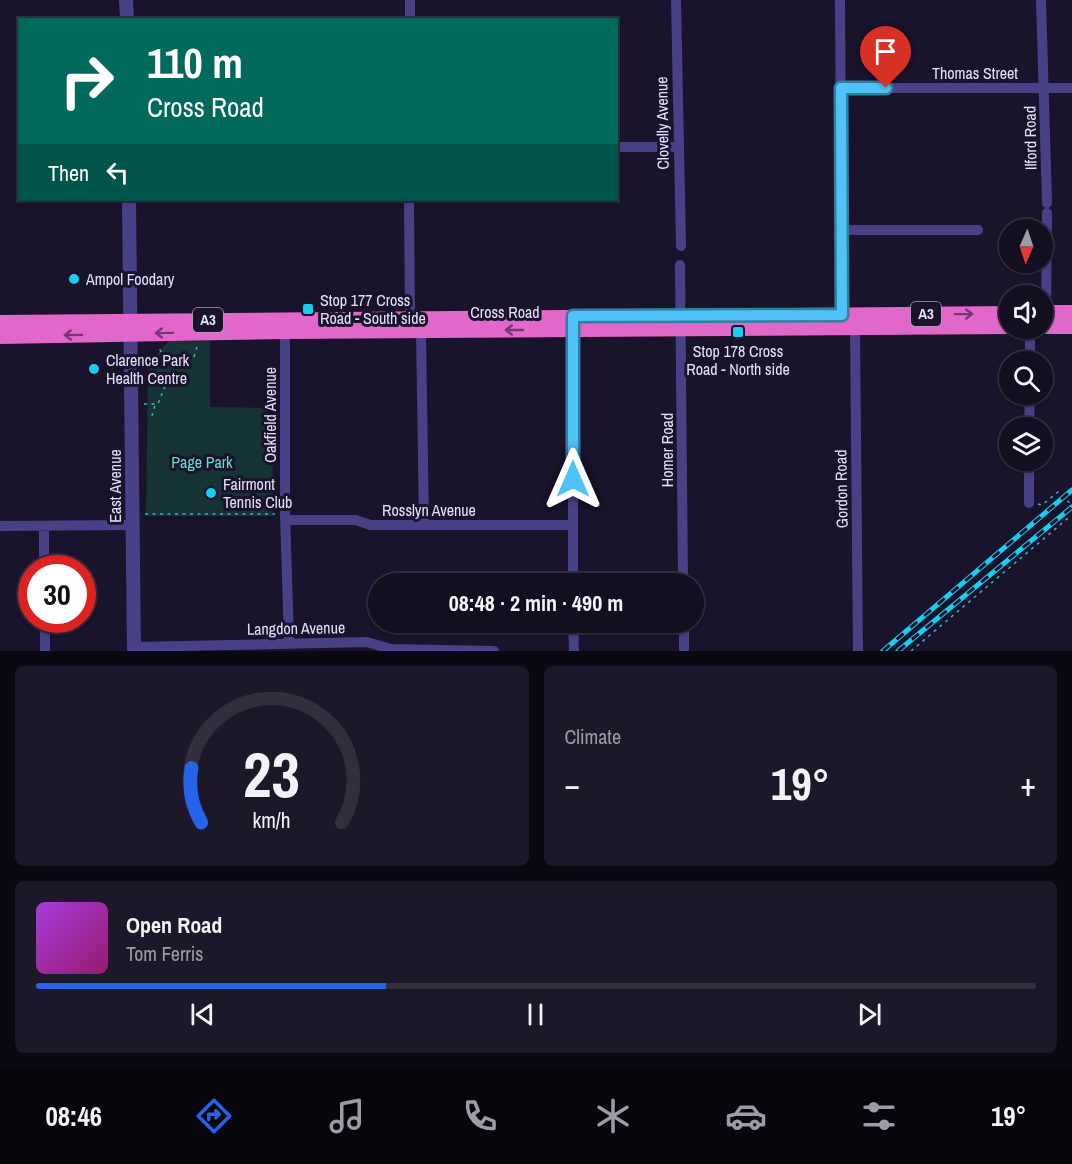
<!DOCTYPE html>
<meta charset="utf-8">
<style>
body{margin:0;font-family:"Archivo Narrow",sans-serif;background:#1c1729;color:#f1f3f6;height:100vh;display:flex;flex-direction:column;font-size:22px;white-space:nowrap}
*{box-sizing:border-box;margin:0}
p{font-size:20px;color:#9d9ca5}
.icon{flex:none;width:33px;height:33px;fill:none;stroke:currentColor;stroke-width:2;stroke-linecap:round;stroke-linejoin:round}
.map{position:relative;height:651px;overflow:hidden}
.drawer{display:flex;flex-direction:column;gap:15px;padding:15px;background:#0a0812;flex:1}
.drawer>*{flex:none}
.guide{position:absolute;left:18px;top:18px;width:600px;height:183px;border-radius:0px;box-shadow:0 2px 4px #0004,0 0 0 2px #322e3e;background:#00695c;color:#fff;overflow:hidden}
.needle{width:39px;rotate:183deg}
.tools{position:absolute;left:999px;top:219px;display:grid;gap:12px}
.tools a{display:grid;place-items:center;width:54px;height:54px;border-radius:50%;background:#130e20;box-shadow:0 2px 4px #0004,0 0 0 2px #322e3e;font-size:30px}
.speed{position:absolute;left:18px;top:555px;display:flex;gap:12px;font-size:30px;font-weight:700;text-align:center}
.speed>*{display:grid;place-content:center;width:78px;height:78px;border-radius:50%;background:#130e20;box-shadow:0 2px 4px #0004,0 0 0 2px #322e3e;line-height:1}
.speed .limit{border:9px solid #d22;background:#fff;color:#111}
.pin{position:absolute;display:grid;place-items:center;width:51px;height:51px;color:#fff;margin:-62px -26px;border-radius:50% 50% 50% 0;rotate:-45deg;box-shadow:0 0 6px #0007}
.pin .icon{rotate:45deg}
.me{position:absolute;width:66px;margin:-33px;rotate:0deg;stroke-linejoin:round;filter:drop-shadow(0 0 4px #0008)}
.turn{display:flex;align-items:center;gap:21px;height:126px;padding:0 30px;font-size:27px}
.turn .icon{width:78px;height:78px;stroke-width:2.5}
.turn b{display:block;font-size:42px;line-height:51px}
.then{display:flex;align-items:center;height:57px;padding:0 30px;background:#0003;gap:12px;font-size:22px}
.big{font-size:45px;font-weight:700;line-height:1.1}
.drawer .tile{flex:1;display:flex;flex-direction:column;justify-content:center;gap:9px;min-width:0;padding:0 21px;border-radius:9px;background:#1c1729}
.drawer .dial{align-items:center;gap:0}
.dial svg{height:156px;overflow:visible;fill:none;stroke:#322e3e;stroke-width:7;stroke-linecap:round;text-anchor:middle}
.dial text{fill:#f1f3f6;stroke:none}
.song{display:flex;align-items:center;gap:18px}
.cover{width:72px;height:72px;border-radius:9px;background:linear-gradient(135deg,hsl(280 70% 55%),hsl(320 70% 35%))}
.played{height:6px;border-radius:3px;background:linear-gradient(90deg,#2563eb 35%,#322e3e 35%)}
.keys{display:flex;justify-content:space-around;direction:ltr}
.heat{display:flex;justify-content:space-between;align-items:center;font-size:33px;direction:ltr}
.drawer .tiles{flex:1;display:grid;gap:15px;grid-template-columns:1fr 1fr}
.tile:last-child{grid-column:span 2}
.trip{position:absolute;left:368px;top:573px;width:336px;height:60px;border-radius:30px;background:#130e20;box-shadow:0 2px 4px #0004,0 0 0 2px #322e3e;font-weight:700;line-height:60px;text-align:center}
.dock{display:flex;height:96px;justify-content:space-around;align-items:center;background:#08060d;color:#9d9ca5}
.dock .icon{width:42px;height:42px}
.dock .active{color:#2563eb}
.dock b{font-size:27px;color:#f1f3f6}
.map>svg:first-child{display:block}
</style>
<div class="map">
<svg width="1072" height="651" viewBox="0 0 1072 651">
<rect width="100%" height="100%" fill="#19132b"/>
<path fill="#163435" d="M169 341H210V407L272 408 273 516H146L148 364Z"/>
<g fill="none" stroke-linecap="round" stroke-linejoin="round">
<path stroke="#38b7b8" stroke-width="1.5" stroke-dasharray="3 4.5" stroke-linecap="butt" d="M194 357 197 347
M144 404H158L171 371V358H166L157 346
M152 416 155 405
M1038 504 1042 505 1058 492 1072 505
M145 514H275
M911 651 1067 519 1072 518"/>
<path stroke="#494188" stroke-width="10" d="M676 0 681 246
M840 0 842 315
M1041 0 1047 203
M410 20V0
M841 88H1072
M616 147H677
M409 200 410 318
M842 230H978
M680 265 683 584
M1046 313 1047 213
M855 327 858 651
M573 330V584
M285 331V514L289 642
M421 331 424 525
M1030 362V328
M1029 428 1030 394
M1029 503V460
M285 520H356L370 525H573
M0 526 132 525
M44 526V568
M45 620V651
M573 622 574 651
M684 622V651
M134 647 367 642 391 649 494 651"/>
<path stroke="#494188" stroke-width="14" d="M126 0 127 20
M129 200 134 651"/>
<path stroke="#e267ca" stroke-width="16" d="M1042 313H1072
M0 323 1010 314
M1042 326H1072
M0 336 285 331 1010 326"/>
<defs>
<path id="rail" d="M883 651 1072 490
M898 651 1072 507"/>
</defs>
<use href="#rail" stroke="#16cdf2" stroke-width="5"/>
<use href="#rail" stroke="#19132b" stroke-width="3" stroke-dasharray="9" stroke-linecap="butt"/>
</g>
<defs><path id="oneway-shaft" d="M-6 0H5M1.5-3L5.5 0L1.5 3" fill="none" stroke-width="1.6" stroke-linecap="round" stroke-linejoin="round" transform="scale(1.5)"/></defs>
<g stroke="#733973">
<use href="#oneway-shaft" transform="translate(964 314) rotate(-1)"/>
<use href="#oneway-shaft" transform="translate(514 330) rotate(180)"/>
<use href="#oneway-shaft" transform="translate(164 333) rotate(179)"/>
<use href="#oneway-shaft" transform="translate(73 335) rotate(179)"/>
</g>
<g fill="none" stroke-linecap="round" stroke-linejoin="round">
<defs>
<path id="route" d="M573 479V316L842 315 841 88H886"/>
</defs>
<use href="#route" stroke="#337fa1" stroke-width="15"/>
<use href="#route" stroke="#4fc3f7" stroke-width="10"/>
</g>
<g fill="#16cdf2" stroke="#19132b" stroke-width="2">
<circle cx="74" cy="279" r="6"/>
<rect x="302" y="303" width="12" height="12" rx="3"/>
<rect x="732" y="326" width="12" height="12" rx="3"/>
<circle cx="94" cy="369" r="6"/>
<circle cx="211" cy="493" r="6"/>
</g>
<g text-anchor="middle" stroke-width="6" stroke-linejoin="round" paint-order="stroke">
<g fill="#19132b" stroke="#a8a2be" stroke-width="1.5">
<rect x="911" y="302" width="30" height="24" rx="4.5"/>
<rect x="193" y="308" width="30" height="24" rx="4.5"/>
</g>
<g font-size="15" font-weight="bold" fill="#e5dffd">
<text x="926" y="319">A3</text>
<text x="208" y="325">A3</text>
</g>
<g font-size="16" fill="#e5dffd" stroke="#19132b">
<text x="975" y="79">Thomas Street</text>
<text transform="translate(662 123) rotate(-91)" y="6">Clovelly Avenue</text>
<text transform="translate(1030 138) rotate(-91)" y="6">Ilford Road</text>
<text x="505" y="318">Cross Road</text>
<text transform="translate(270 415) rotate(-90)" y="6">Oakfield Avenue</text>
<text transform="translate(667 450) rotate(-90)" y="6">Homer Road</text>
<text transform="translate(115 486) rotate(-90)" y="6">East Avenue</text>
<text transform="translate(841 489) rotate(-91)" y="6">Gordon Road</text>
<text x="429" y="516">Rosslyn Avenue</text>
<text transform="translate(296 628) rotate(-1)" y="6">Langdon Avenue</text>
</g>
<g font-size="16" fill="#e5dffd" stroke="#19132b" text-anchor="start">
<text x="86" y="285">Ampol Foodary</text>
<text x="320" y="306">Stop 177 Cross<tspan x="320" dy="18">Road - South side</tspan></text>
<text x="738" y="357" text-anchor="middle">Stop 178 Cross<tspan x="738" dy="18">Road - North side</tspan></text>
<text x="106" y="366">Clarence Park<tspan x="106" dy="18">Health Centre</tspan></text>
<text x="223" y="490">Fairmont<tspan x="223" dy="18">Tennis Club</tspan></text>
</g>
<g font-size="16" fill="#6ddbc7" stroke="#19132b">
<text x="202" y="468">Page Park</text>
</g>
</g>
</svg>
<div class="tools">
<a><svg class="needle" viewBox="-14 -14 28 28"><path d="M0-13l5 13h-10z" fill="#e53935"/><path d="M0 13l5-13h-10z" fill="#9d9ca5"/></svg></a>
<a><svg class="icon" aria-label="sound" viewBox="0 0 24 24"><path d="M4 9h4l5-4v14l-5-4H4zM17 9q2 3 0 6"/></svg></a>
<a><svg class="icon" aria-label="search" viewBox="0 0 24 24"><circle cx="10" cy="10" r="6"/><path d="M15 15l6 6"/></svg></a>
<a><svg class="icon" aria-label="layers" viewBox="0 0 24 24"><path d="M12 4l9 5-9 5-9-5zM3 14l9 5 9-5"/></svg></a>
</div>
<div class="speed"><div class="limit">30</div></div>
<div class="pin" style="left:886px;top:88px;background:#d93025"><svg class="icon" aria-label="arrive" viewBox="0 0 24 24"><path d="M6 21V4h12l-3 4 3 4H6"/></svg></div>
<svg class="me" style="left:573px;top:479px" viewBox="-20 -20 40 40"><path d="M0-17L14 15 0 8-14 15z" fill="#4fc3f7" stroke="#fff" stroke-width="4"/></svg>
<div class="trip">08:48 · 2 min · 490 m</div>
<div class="guide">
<div class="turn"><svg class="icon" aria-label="right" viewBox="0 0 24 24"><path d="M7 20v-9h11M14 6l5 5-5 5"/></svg><div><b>110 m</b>Cross Road</div></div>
<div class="then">Then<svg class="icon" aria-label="left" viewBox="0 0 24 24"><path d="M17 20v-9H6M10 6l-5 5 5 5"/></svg></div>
</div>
</div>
<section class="drawer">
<div class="tiles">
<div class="tile dial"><svg viewBox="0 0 100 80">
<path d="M14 69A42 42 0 1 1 86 69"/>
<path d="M14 69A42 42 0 0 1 9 41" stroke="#2563eb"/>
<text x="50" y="56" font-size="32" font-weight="700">23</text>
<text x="50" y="72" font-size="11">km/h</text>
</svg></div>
<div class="tile"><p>Climate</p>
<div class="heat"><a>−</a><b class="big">19°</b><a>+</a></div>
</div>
<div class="tile">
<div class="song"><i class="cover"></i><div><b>Open Road</b><p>Tom Ferris</p></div></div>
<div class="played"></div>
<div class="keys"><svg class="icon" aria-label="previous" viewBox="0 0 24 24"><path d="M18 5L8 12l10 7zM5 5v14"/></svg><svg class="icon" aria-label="pause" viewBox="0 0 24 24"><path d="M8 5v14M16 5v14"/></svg><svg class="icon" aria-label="next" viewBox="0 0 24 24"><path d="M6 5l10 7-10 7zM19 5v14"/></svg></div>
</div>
</div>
</section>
<nav class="dock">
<b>08:46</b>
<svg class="icon active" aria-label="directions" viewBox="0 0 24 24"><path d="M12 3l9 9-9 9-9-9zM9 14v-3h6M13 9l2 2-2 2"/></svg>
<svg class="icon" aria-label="music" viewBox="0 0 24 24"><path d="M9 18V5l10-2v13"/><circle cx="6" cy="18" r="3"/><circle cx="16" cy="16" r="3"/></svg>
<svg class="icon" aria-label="phone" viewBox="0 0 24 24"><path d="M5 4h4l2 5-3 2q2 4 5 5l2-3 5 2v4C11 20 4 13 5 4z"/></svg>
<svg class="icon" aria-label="climate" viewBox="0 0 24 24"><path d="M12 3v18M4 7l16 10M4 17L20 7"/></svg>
<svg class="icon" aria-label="car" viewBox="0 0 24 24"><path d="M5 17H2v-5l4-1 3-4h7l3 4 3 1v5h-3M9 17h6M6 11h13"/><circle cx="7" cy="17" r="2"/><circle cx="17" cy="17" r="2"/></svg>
<svg class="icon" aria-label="filters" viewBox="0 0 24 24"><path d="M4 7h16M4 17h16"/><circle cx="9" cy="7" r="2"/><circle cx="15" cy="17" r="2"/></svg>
<b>19°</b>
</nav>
